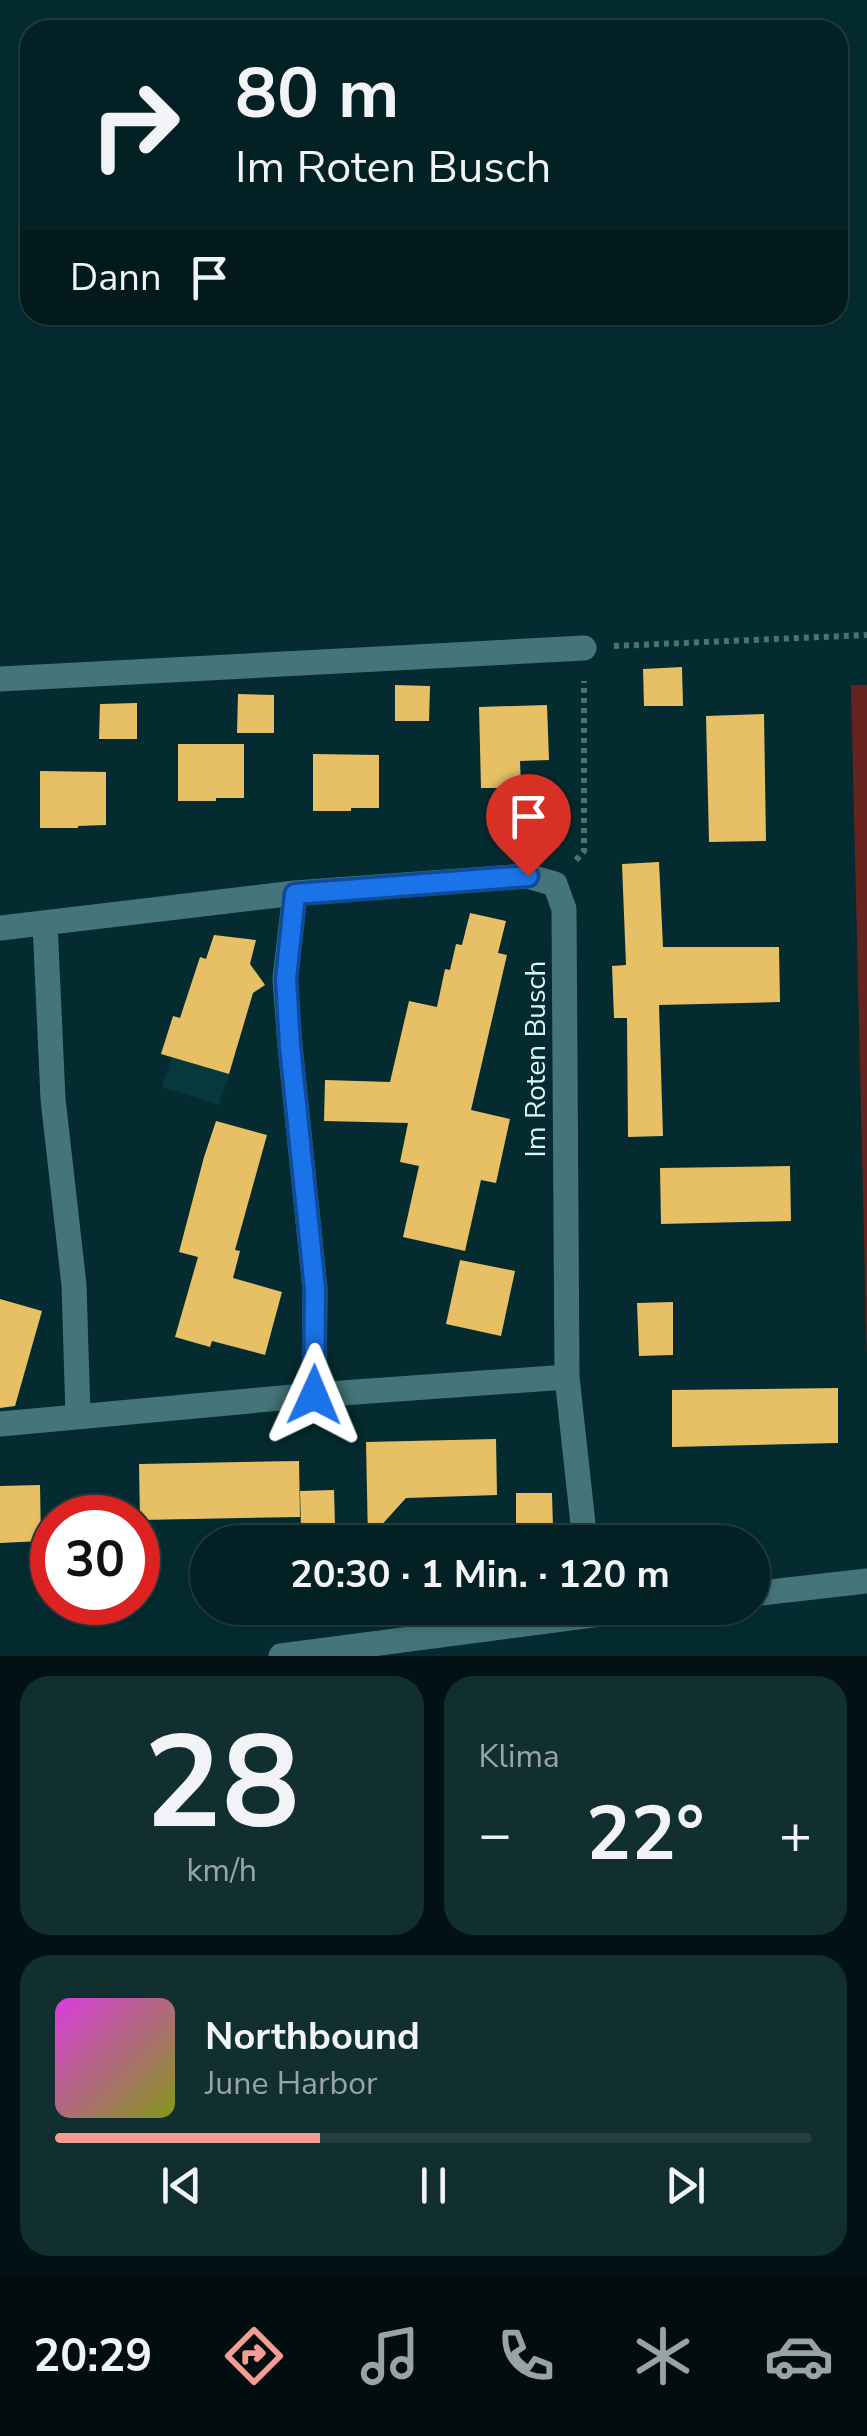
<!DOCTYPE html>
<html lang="de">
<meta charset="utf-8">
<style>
body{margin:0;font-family:"Nunito Sans",sans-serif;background:#112e31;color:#f1f3f6;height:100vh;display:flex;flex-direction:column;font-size:38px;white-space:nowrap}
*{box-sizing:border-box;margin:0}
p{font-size:32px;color:#97a3a6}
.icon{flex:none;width:55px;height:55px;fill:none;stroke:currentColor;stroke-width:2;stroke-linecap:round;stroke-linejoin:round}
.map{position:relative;height:1656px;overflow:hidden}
.drawer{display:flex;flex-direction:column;gap:20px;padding:20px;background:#021214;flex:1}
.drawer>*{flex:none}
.hud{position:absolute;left:20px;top:20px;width:828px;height:305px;border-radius:30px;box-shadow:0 2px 8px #0004,0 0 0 2px #243e41;background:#032124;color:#f1f3f6;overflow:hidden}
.speed{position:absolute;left:30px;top:1495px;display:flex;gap:20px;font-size:50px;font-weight:700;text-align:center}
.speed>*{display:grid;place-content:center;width:130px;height:130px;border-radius:50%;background:#032124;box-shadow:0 2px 8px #0004,0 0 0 2px #243e41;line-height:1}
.speed .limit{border:15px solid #d22;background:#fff;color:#111}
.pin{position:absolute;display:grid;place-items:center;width:85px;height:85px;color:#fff;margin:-102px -42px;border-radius:50% 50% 50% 0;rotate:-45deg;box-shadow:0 0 10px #0007}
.pin .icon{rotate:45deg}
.me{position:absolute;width:110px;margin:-55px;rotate:1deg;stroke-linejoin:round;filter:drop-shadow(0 0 8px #0008)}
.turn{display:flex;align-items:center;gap:35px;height:210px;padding:0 50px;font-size:45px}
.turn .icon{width:130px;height:130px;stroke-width:2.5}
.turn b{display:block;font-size:70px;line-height:85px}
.then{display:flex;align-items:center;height:95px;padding:0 50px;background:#0003;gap:20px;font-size:38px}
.big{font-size:75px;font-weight:700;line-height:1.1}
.drawer .widget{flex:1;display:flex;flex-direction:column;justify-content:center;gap:15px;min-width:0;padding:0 35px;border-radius:30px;background:#112e31}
.drawer .dial{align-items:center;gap:0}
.dial b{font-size:130px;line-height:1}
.song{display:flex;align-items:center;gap:30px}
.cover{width:120px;height:120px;border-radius:15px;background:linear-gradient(135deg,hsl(300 70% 55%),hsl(70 70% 35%))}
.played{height:10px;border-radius:5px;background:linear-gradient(90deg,#f59c93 35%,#243e41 35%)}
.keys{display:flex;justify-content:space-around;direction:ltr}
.heat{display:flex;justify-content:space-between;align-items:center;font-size:55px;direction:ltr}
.drawer .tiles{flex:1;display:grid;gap:20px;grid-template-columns:1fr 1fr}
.widget:last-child{grid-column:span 2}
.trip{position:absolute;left:190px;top:1525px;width:580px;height:100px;border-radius:50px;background:#032124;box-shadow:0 2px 8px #0004,0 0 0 2px #243e41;font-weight:700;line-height:100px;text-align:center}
.dock{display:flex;height:160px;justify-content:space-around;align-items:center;background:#010d0e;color:#97a3a6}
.dock .icon{width:70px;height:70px}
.dock .on{color:#f59c93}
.dock b{font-size:45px;color:#f1f3f6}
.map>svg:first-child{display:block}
</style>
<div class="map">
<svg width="867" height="1656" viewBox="0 0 867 1656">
<rect width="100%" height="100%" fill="#042c30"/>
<path fill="#07383d" d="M172 1057 229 1074 219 1105 162 1087Z"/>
<path fill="#69231f" d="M851 685H867V1362Z"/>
<path fill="#e7c065" d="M682 667 683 706H644L643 669Z
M395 685 430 686 429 721H395Z
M238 694 274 695V733H237Z
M137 703V739H99L100 704Z
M547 705 549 760 520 761 521 788H481L479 707Z
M764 714 766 841 709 842 706 716Z
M178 744H244V798H216V801H178Z
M313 754 379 755V808H351V811H313Z
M40 771 106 772V825L78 826V828H40Z
M659 862 663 947H779L780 1002 659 1005 663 1136 628 1137 627 1018H614L612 966 626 965 622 864Z
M470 913 506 921 498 953 507 955 471 1110 510 1119 496 1183 481 1180 465 1251 403 1237 419 1166 400 1162 408 1123 324 1121 325 1080 390 1082 409 1001 437 1007 445 969 450 970 456 944 462 945Z
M214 935 256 940 250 964 265 985 253 993 229 1074 161 1054 173 1016 180 1018 200 957 206 959Z
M216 1121 267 1135 235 1250 240 1251 233 1278 282 1292 265 1355 212 1341 210 1347 175 1337 198 1257 179 1252 204 1157Z
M790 1166 791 1221 661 1224 660 1168Z
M460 1260 515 1271 501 1336 446 1324Z
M0 1299 42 1311 15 1406 0 1408Z
M673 1302V1355L639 1356 637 1303Z
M838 1388V1443L672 1447V1390Z
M496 1439 497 1495 406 1498 368 1540 366 1442Z
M299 1461 300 1517 140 1520 139 1464Z
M40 1485 41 1541 0 1543V1486Z
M334 1490 335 1526 301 1527 300 1491Z
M516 1493H552L553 1528 516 1530Z"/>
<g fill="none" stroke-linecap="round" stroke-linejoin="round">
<path stroke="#4b7175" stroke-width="6" stroke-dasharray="5 5" stroke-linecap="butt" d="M614 646 867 635
M576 860 584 851V681"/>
<path stroke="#45757b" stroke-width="25" d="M0 679 584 648"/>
<path stroke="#45757b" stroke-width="25" d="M295 893 285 979 290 1046 315 1289 314 1395
M45 923 53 1099 74 1285 78 1416
M0 928 295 893 527 876 555 884 564 909 567 1377 585 1542
M0 1424 314 1395 567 1377
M752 1594 867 1581
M281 1656 647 1608"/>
</g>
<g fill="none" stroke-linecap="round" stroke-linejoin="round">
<defs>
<path id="route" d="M314 1395 315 1289 290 1046 286 979 295 894 528 876"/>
</defs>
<use href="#route" stroke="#114b97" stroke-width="25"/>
<use href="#route" stroke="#1a73e8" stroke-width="18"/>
</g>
<g text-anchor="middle" stroke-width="10" stroke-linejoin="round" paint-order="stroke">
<g font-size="28" fill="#d6f8fd" stroke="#042c30">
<text transform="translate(535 1059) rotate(-90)" y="10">Im Roten Busch</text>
</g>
</g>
</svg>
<div class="speed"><div class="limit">30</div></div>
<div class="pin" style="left:528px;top:876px;background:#d93025"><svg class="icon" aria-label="arrive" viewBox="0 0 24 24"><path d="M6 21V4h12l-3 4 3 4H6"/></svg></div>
<svg class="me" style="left:314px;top:1395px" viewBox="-20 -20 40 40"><path d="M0-17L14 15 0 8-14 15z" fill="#1a73e8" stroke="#fff" stroke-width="4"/></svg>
<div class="trip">20:30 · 1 Min. · 120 m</div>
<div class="hud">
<div class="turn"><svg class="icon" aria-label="right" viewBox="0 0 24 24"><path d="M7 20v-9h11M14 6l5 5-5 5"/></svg><div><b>80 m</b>Im Roten Busch</div></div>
<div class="then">Dann<svg class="icon" aria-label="arrive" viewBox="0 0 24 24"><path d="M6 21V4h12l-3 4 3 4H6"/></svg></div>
</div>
</div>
<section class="drawer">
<div class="tiles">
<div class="widget dial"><b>28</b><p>km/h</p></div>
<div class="widget"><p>Klima</p>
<div class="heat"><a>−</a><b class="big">22°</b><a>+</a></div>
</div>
<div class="widget">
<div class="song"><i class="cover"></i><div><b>Northbound</b><p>June Harbor</p></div></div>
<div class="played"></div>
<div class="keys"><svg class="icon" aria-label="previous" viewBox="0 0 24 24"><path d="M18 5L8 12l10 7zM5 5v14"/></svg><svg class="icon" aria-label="pause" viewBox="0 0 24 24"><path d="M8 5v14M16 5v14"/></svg><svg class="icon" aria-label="next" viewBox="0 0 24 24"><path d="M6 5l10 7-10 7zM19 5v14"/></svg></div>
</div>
</div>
</section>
<nav class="dock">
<b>20:29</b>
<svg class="icon on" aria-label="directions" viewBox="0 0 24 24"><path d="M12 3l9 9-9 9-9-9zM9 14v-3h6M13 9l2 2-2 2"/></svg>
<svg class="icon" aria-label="music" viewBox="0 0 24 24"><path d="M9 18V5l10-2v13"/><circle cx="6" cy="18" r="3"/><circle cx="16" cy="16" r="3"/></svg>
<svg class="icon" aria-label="phone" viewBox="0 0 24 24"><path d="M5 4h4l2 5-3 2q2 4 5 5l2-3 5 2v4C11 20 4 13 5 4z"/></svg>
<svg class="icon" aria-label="climate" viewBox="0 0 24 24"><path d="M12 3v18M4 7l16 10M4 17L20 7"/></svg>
<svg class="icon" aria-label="car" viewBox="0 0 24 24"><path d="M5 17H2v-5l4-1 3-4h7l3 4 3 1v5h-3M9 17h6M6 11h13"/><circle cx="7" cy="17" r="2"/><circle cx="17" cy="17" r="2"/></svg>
</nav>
